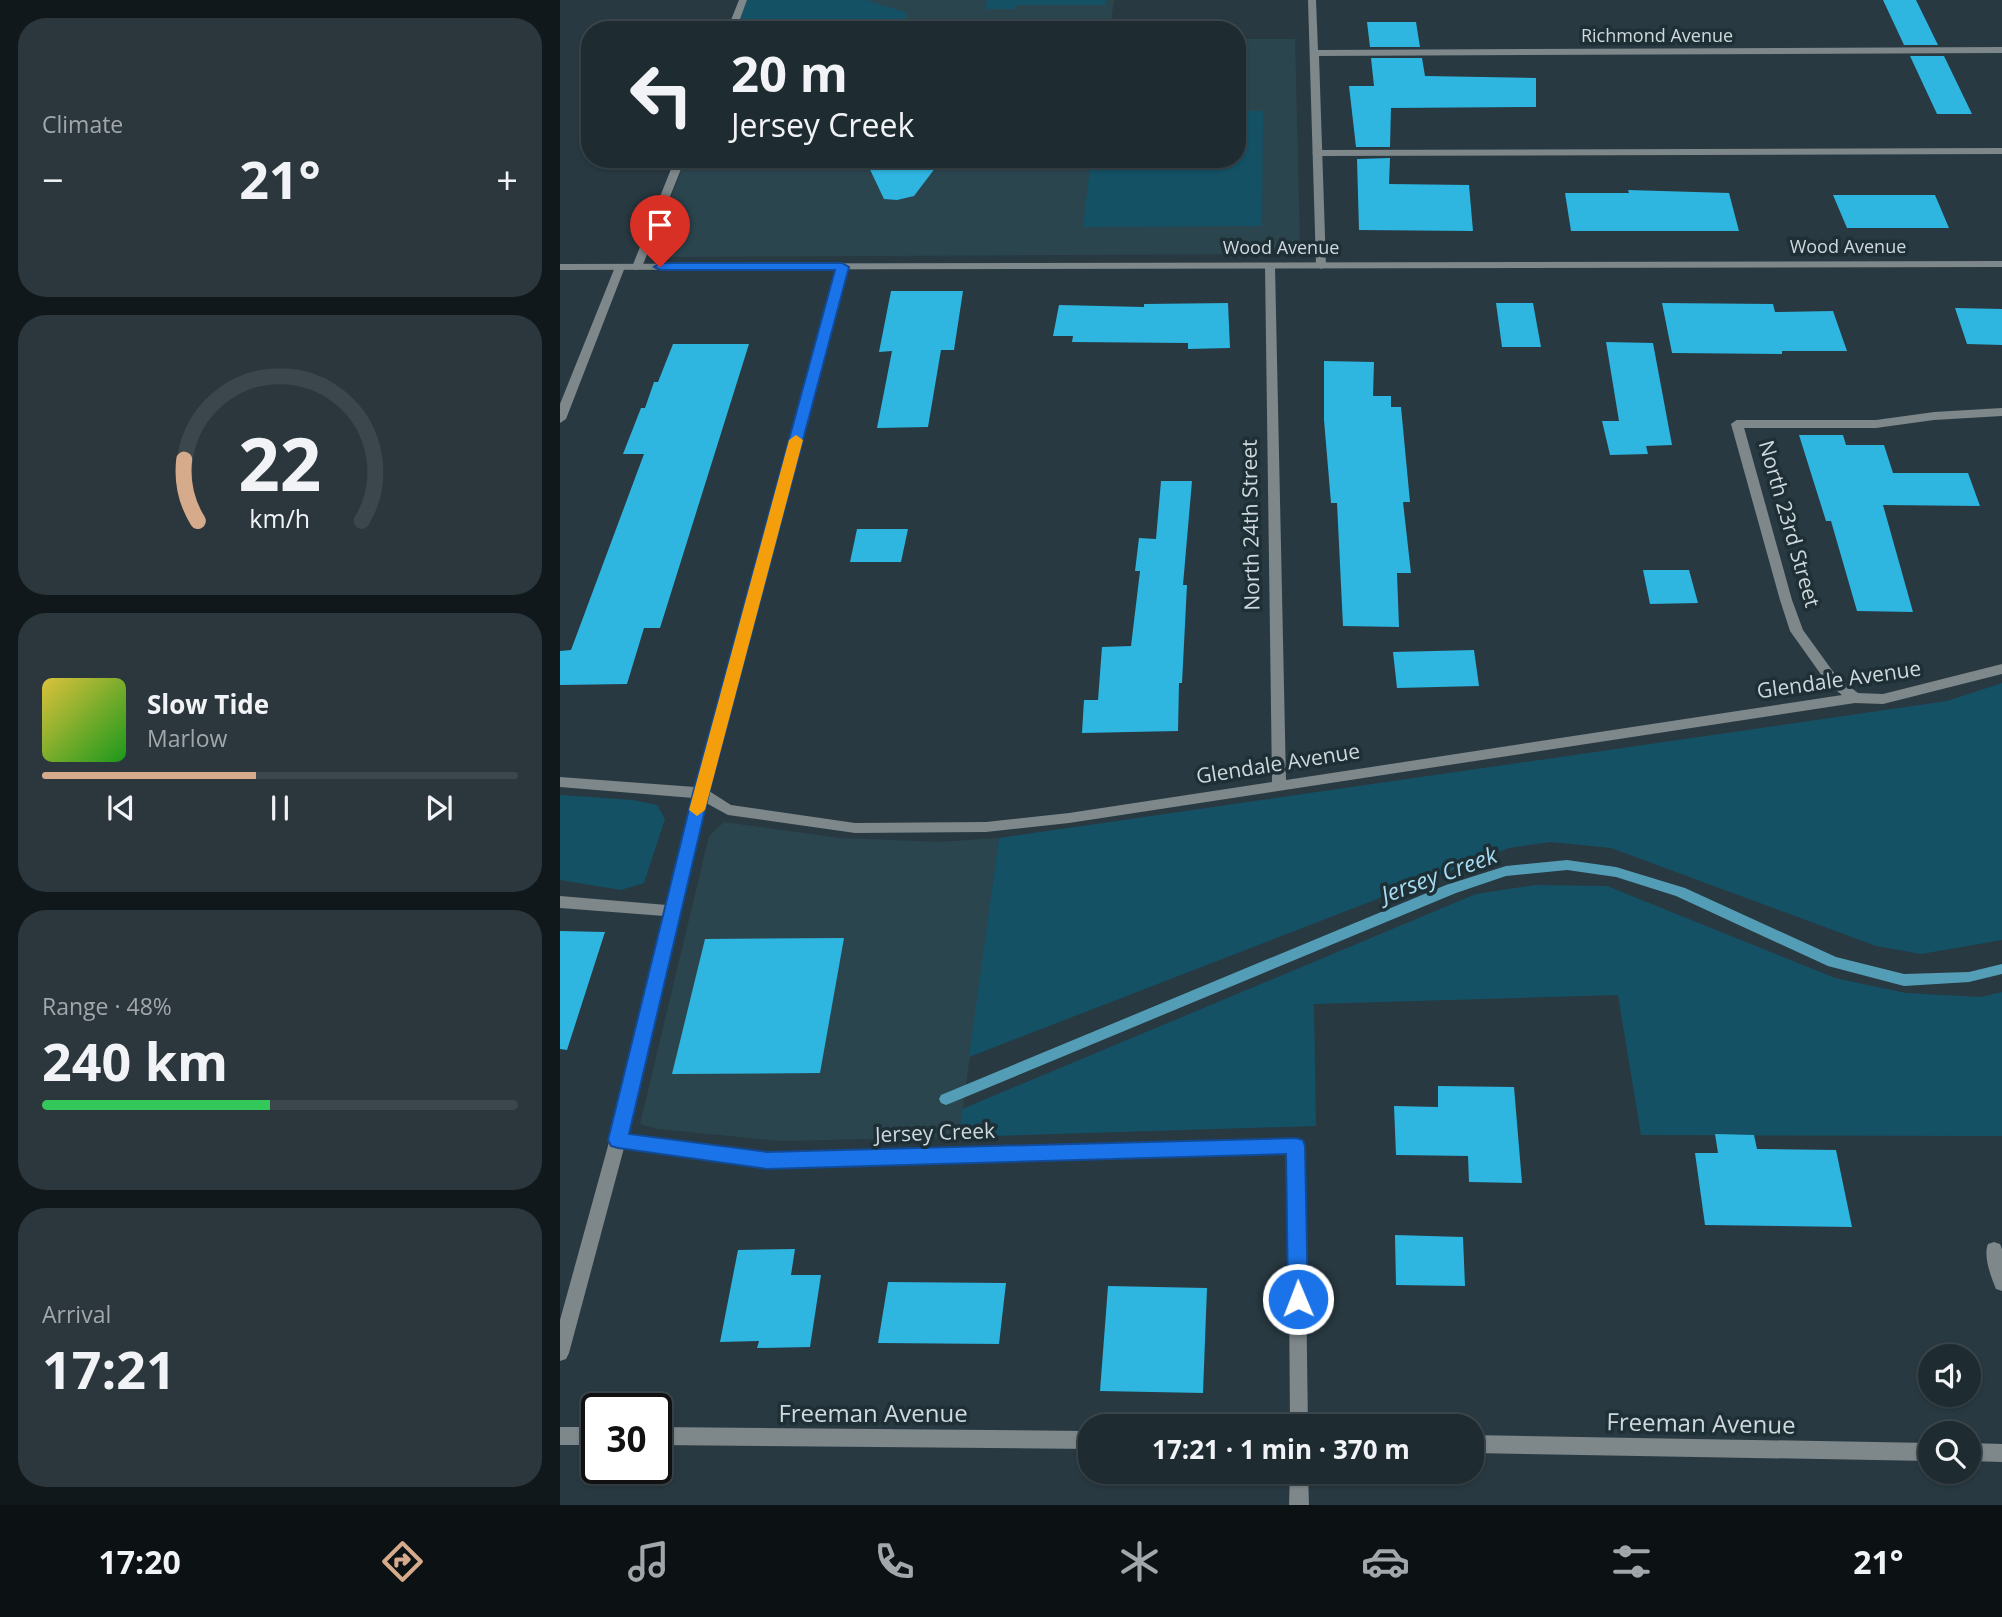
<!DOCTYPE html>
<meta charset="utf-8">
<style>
body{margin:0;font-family:"Open Sans",sans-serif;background:#2b373d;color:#f1f3f6;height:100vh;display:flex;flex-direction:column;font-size:26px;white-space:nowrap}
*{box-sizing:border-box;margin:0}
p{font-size:23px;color:#a1a7ab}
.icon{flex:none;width:38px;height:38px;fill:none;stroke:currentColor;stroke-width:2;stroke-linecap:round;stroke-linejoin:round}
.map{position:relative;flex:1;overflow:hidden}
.details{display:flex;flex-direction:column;gap:18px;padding:18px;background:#10181b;width:560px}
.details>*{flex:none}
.hud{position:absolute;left:21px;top:21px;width:665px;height:147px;border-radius:28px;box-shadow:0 2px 5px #0004,0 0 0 2px #3c474d;background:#1e2b31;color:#f1f3f6;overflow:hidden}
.buttons{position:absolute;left:1358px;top:1344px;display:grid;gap:14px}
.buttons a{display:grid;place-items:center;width:63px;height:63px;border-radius:50%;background:#1e2b31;box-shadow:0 2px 5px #0004,0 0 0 2px #3c474d;font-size:35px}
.speed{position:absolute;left:21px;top:1393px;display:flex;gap:14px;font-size:35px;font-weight:700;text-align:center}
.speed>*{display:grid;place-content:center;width:91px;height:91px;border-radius:50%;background:#1e2b31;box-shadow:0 2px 5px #0004,0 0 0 2px #3c474d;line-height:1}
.speed .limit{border:4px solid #111;border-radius:10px;background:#fff;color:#111}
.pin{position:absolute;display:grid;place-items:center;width:60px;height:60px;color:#fff;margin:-72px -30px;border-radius:50% 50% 50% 0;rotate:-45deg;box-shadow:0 0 7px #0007}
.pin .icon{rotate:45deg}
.me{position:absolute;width:77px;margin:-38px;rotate:359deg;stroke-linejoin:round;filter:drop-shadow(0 0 5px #0008)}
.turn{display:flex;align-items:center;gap:24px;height:147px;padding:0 35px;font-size:32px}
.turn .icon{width:91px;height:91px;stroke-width:2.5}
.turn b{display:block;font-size:49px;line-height:60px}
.big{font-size:52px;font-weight:700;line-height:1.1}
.details .tile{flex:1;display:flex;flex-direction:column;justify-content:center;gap:10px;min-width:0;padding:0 24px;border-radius:28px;background:#2b373d}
.details .dial{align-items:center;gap:0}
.dial svg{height:182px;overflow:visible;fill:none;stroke:#3c474d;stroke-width:7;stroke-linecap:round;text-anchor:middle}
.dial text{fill:#f1f3f6;stroke:none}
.song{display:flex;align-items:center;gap:21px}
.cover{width:84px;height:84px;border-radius:10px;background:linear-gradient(135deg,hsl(50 70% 55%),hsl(120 70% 35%))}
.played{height:7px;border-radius:4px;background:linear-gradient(90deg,#d6ab8b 45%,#3c474d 45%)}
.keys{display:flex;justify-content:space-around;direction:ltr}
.heat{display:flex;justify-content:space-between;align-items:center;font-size:38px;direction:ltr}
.charge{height:10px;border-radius:5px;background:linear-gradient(90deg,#34c759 48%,#3c474d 0)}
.trip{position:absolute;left:518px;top:1414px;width:406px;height:70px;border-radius:28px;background:#1e2b31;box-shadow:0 2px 5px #0004,0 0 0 2px #3c474d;font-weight:700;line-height:70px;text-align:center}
.tab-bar{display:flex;height:112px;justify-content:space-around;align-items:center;background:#0c1114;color:#a1a7ab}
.tab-bar .icon{width:49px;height:49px}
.tab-bar .active{color:#d6ab8b}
.tab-bar b{font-size:32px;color:#f1f3f6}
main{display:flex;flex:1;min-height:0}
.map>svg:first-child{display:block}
</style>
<main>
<section class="details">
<div class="tile"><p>Climate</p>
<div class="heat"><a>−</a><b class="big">21°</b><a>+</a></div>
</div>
<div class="tile dial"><svg viewBox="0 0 100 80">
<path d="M14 69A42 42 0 1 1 86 69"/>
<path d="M14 69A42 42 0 0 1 8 42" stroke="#d6ab8b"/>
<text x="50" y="56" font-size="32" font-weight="700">22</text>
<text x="50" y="72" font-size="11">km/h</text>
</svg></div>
<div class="tile">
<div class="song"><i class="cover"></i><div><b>Slow Tide</b><p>Marlow</p></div></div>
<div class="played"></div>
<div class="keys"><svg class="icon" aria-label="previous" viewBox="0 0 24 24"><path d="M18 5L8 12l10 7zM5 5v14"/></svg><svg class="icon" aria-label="pause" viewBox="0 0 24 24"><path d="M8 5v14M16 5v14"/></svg><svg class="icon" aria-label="next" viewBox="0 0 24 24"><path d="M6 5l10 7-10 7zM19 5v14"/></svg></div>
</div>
<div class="tile"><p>Range · 48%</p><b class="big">240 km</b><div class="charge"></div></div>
<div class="tile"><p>Arrival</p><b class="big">17:21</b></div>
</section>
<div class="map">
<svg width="1442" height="1505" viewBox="0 0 1442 1505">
<rect width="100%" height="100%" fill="#283941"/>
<path fill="#2b454f" d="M188 0H554L550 30H176Z
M677 39H735L740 244 734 254 93 257 89 254 126 159H677Z
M164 822 279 838 379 842 439 838 399 1137 219 1141 98 1129 80 1124 149 836Z"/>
<path fill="#145165" d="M187 0H306L347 13 343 30H176Z
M427 0H545V5H457L456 9H425Z
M677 111H703L702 226 523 227 531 159H677Z
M1442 683V940L1361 954 1316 946 1051 848 991 842 949 848 409 1057 439 838 1387 701Z
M0 795 73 800 97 805 105 819 84 883 61 890 0 880Z
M975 885 1047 886 1275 978 1346 993 1421 997 1442 992V1136L1081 1135 1058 995 754 1004 756 1126 399 1137 402 1109 916 894Z"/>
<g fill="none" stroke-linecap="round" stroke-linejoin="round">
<path fill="#539eb6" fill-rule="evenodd" d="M1007 860 1056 867 1125 888 1276 957 1344 974 1409 972 1442 964V974L1409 982 1344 986 1268 966 1116 896 1056 877 1007 870 946 876 896 893 391 1103 386 1105 381 1103 379 1099 381 1095 886 885 946 866Z"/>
</g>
<path fill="#2eb5e0" d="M1323 0H1356L1378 45H1344Z
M807 22H856L860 47H810Z
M1350 56H1384L1412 114H1377Z
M811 58H862L865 76 976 78V107L831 108 830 147H796L789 86H814Z
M830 158 829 184 909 185 913 231 799 230 797 159Z
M305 159H382L354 196 337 200 324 199Z
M1068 190 1169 193 1179 231H1011L1005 193H1069Z
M1273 195H1375L1389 228H1287Z
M331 291H403L394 350H381L368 427 317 428 332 351 319 352Z
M668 303 670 348 628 349V343L512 342 513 336H493L499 305 584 307V304Z
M936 303H973L981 347H942Z
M1102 303 1213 304 1215 312 1273 311 1287 351H1222V354L1112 353Z
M1395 308 1442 309V345L1407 344Z
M1046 342 1093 343 1112 445 1086 446 1088 454 1050 455 1042 421H1059Z
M113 344H189L100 628H84L67 684 0 685V651L11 650 84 454H63L81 408H85L94 382H98Z
M764 361 814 362 813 396H831V407H841L850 502H843L851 573H837L839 627 783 626 777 503H771L764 420Z
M1239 435H1283L1286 445H1324L1333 473H1408L1420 506 1323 505 1353 612 1297 611 1271 521H1266Z
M601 481H632L623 585H627L622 683H619L618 731 522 733 524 700H538L542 647 571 646 580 571H575L579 538 596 539Z
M297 529H348L341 562H290Z
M1083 570H1129L1138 603 1090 604Z
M914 650 919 686 837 688 833 652Z
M0 931 45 932 7 1050 0 1049Z
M284 938 260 1073 112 1074 145 939Z
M878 1086 954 1087 962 1183 909 1182 908 1156 836 1155 834 1106 878 1107Z
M1155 1134 1194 1135 1197 1149 1276 1150 1292 1227 1145 1225 1135 1153H1158Z
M835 1235 903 1237 905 1286 836 1285Z
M235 1249 231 1275H261L250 1347 197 1348 199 1341 160 1342 178 1250Z
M328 1282 446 1283 439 1344 318 1343Z
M548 1286 647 1288 643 1393 540 1391Z"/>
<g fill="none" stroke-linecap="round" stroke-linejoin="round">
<path fill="#7e878a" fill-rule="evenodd" d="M179 0H187L176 30H167Z
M1442 148V154L757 156 752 153 757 150Z
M115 159H125L82 267 77 270 73 269 72 267Z
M60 264 65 267 6 419 0 423V404L55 267Z
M1442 408V416L1374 420 1316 428H1177L1171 424 1177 420H1316L1374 412Z"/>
<path fill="#7e878a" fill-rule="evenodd" d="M748 0H756L758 50 1442 47V53L759 56 766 266 761 269 756 266Z
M282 263 287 266 149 791 171 805 295 823 426 822 509 813 712 782 705 266 710 263 715 266 726 780 1282 695 1267 683 1230 631 1220 600 1171 424 1177 420 1183 424 1232 600 1243 630 1277 677 1298 693 1323 694 1442 664V674L1323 704 1295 703 509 823 426 832 295 833 168 815 146 803 68 1134 207 1153 736 1139 742 1141 744 1146 748 1426H730L728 1153 207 1167 64 1148 9 1353 6 1359 0 1361V1320L54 1124 104 916 0 908V896L107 905 133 798 0 787V777L135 787 277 266Z
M1434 1242 1440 1244 1442 1249V1291L1436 1289C1431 1277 1423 1256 1428 1244Z
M0 1427H37V1445H0Z
M96 1427 530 1431V1449L96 1445Z
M912 1435 1370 1443V1461L912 1453Z
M1409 1443 1442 1444V1462L1409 1461Z
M730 1472H748L749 1505H729Z"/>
<path fill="#7e878a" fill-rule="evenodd" d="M1442 261V267L0 270V264Z"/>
</g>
<path fill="#1a73e8" stroke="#114b97" stroke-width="2" d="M282 263 289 267 149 793 69 1134 207 1152 736 1138 743 1140 745 1146 748 1299 745 1305 738 1308 731 1305 728 1299 726 1154 207 1169 58 1148 51 1146 48 1140 133 793 275 270H100L94 267 100 263Z"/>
<path fill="#f59e0b" d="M236 435 243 440 145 810 137 816 129 810 229 440Z"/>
<g text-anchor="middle" stroke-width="7" stroke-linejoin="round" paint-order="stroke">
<g font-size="18" fill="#ced8dd" stroke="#1e2f36">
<text x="1097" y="42">Richmond Avenue</text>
<text x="1288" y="253">Wood Avenue</text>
<text x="721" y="254">Wood Avenue</text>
</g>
<g font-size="21" fill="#ced8dd" stroke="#1e2f36">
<text transform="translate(1229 524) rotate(74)" y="7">North 23rd Street</text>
<text transform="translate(691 525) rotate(-91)" y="7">North 24th Street</text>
<text transform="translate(1279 680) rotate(-8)" y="7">Glendale Avenue</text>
<text transform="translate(718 764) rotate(-9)" y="7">Glendale Avenue</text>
<text transform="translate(375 1133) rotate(-2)" y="7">Jersey Creek</text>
</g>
<g font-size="23" font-style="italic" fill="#a6dcf1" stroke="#1e2f36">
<text transform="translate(879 875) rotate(-20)" y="8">Jersey Creek</text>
</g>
<g font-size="24" fill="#ced8dd" stroke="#1e2f36">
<text x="313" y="1422">Freeman Avenue</text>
<text transform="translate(1141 1424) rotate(1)" y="8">Freeman Avenue</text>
</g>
</g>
</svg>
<div class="buttons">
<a><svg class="icon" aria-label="sound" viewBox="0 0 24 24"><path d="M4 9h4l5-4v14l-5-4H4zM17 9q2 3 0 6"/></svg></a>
<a><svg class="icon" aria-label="search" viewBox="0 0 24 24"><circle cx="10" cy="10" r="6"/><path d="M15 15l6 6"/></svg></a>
</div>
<div class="speed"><div class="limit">30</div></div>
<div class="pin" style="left:100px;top:267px;background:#d93025"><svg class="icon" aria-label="arrive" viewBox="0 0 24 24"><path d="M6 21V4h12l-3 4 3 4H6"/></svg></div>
<svg class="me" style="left:738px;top:1299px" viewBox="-20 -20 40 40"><circle r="17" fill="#1a73e8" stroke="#fff" stroke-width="3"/><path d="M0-11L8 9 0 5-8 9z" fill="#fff"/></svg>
<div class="trip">17:21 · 1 min · 370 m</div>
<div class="hud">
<div class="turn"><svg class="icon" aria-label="left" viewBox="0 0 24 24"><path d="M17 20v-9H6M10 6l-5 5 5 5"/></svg><div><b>20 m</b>Jersey Creek</div></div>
</div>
</div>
</main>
<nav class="tab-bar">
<b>17:20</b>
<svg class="icon active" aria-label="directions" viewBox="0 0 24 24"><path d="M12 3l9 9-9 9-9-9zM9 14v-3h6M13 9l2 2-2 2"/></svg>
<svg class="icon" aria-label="music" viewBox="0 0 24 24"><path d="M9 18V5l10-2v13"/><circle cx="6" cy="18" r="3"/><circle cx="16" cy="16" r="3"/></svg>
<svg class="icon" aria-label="phone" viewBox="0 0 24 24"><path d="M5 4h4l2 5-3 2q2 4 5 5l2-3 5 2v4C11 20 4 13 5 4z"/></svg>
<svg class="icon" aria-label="climate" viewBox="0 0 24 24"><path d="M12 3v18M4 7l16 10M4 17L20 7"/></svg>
<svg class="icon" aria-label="car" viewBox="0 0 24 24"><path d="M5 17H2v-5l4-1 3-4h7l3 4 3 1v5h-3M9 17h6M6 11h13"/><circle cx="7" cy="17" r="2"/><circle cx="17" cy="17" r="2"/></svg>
<svg class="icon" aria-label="filters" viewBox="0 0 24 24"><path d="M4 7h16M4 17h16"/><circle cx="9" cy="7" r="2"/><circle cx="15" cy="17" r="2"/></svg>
<b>21°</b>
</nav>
